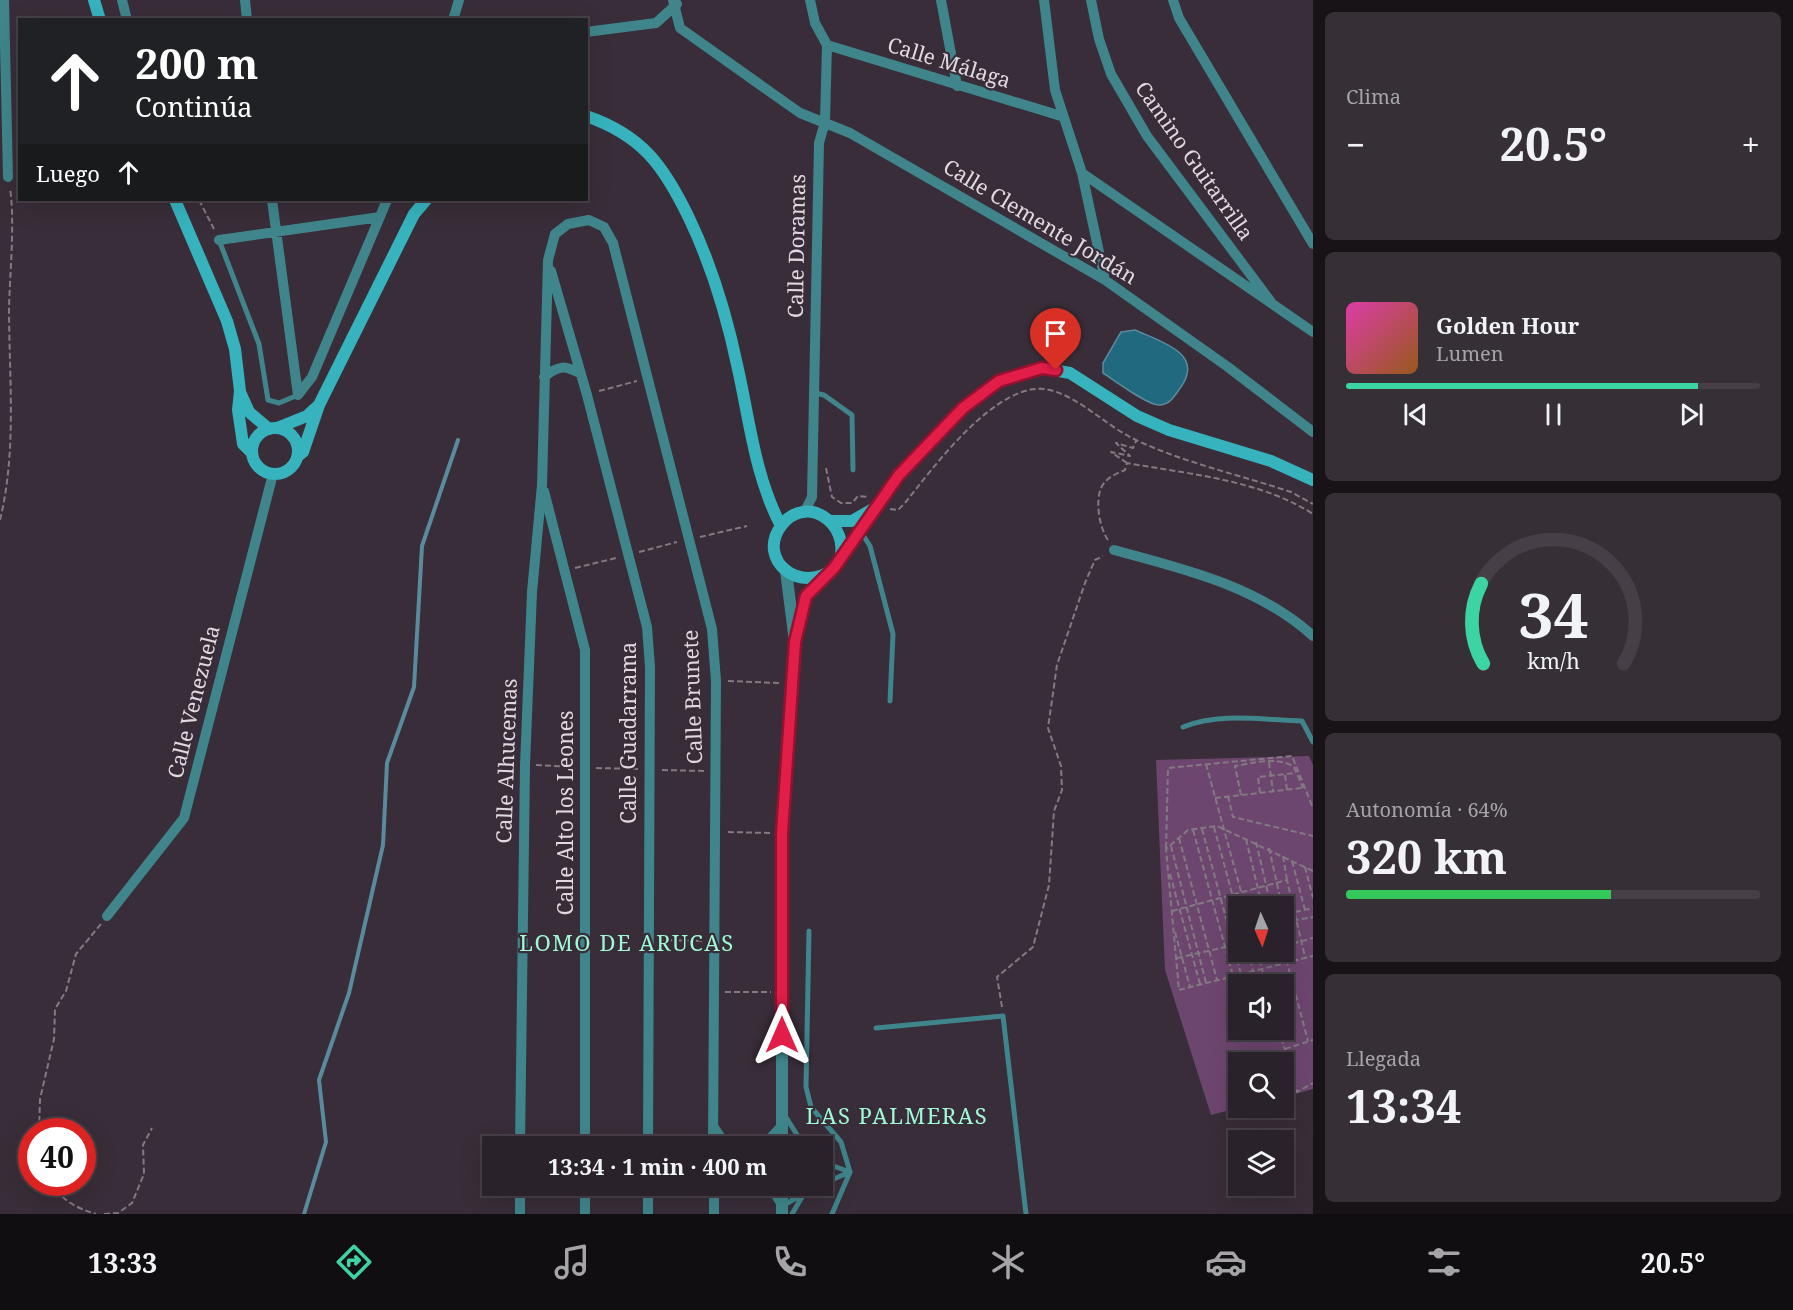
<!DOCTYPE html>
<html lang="es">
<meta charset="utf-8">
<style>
body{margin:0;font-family:"Noto Serif",serif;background:#362f36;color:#f1f3f6;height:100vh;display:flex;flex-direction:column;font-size:22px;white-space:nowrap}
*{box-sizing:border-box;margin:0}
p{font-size:20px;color:#a5a4a8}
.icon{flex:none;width:33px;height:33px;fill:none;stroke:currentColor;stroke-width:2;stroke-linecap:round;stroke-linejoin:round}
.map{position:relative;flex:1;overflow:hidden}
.sheet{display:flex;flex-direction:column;gap:12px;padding:12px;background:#171317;width:480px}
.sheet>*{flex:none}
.hud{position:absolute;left:18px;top:18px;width:570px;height:183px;border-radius:0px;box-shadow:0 6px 24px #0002,0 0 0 2px #463f47;background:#202124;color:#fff;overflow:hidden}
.needle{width:39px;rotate:177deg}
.fabs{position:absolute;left:1228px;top:896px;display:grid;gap:12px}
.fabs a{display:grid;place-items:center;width:66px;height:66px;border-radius:0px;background:#2a222a;box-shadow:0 6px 24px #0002,0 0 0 2px #463f47;font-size:30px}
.speed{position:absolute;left:18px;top:1118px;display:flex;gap:12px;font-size:30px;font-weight:700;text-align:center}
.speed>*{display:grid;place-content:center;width:78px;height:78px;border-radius:50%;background:#2a222a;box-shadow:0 6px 24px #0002,0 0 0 2px #463f47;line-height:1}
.speed .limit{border:9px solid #d22;background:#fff;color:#111}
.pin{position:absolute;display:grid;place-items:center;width:51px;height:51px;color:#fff;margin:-62px -26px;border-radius:50% 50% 50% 0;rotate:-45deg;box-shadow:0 0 6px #0007}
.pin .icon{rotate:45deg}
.me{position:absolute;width:66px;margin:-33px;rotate:0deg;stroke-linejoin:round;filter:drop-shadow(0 0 4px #0008)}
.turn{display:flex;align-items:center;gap:21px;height:126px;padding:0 18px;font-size:27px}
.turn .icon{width:78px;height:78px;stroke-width:2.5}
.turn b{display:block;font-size:42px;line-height:51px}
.then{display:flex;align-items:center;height:57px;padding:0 18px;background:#0003;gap:12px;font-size:22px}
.big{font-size:45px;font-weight:700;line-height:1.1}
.sheet .tile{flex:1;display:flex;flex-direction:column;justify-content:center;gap:9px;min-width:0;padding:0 21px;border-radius:9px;background:#362f36}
.sheet .dial{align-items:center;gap:0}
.dial svg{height:156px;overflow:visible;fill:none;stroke:#463f47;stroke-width:7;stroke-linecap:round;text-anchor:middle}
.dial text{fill:#f1f3f6;stroke:none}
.song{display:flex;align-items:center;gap:18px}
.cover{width:72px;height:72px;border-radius:9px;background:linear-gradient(135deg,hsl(320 70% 55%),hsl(30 70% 35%))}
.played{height:6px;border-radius:3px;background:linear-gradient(90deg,#3dd4a3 85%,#463f47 85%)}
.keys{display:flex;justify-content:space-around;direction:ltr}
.heat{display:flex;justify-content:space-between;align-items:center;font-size:33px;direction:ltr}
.charge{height:9px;border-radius:4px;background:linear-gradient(90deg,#34c759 64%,#463f47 0)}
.trip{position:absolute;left:482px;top:1136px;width:351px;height:60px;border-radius:0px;background:#2a222a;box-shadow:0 6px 24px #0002,0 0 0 2px #463f47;font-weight:700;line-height:60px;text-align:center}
.tab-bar{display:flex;height:96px;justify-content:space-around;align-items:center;background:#110e11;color:#a5a4a8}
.tab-bar .icon{width:42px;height:42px}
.tab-bar .selected{color:#3dd4a3}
.tab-bar b{font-size:27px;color:#f1f3f6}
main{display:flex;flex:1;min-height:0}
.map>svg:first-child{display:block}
</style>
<main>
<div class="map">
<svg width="1313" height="1214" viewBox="0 0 1313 1214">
<rect width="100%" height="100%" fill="#382d38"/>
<path fill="#6d466f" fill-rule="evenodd" d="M1309 756 1313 765V1089L1284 1097V1062H1239V1107H1242L1211 1115 1165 970 1156 760ZM1239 906H1284V951H1239ZM1239 984H1284V1029H1239Z"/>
<path fill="#21697f" stroke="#5a8b9c" stroke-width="1.5" d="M1135 330C1159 341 1205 353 1181 387 1175 395 1171 404 1160 405 1148 406 1114 380 1103 373V363L1121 332Z"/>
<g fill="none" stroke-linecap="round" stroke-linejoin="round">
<path stroke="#5a8b9c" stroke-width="4" d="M304 1214 326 1142 319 1080 349 993 383 845 387 763 414 687 422 546 458 440"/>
<path stroke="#837983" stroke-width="2" stroke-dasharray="6 3" stroke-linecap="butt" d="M199 200 214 229
M599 391 637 381
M1127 463 1111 452 1130 456 1116 443 1133 448 1136 441
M826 468 832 497 841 503H852L858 496 869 497
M890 509 898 510 905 503C932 469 999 377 1050 390 1081 398 1106 426 1136 440 1185 463 1240 475 1291 492L1313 504
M0 520C17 450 9 378 9 307 10 272 15 221 10 188
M700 537 747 526
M1108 540C1099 528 1093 494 1105 482 1110 476 1118 473 1125 470L1127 463C1189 474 1260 480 1313 514
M639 552 677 542
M575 568 616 558
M728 681 779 683
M1269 762 1273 791
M1206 764 1245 906
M536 765 573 767
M596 768 639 769
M662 770 705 771
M1285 775 1287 790
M1260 793 1258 777 1296 773
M1241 795 1235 766C1254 763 1278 756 1294 767L1303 788
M1228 796 1233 817 1313 836
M1215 798 1302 788
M1214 827 1239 919
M1202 829 1241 974
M1193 830 1233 976
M728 832 770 833
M1179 838 1217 980
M1246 839 1262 906
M1256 842 1271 906
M1171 846 1206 983
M1166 848 1168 768 1292 756 1313 808
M1269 848 1282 906
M1283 856 1287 880
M1292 861 1305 910
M1305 867 1313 898
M1313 871 1217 826 1188 830 1166 849 1179 990 1313 956
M1170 874 1200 984
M1172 911 1287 880 1305 957
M1295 912 1313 908
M1284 915 1296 960
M1284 922 1313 917
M1175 932 1190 987
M660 940 702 941
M1284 946 1313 938
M1248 951 1253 971
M1257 951 1266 984
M1275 951 1279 965
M1284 951 1308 1041
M1177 958 1239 944
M1284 986 1293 983
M725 992H771
M1002 1007 997 977 1033 947 1049 885 1054 811 1062 790 1061 766 1048 728 1057 665 1085 583 1095 560 1103 556
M1279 1029 1297 1092 1313 1083
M1285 1049 1313 1040
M39 1131 40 1099 54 1039 55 1009 66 991 76 954 101 924
M52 1182C61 1201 77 1208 96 1214
M104 1214 118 1213 132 1203 144 1174 143 1145 152 1128"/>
<path stroke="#3f858b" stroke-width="5" d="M219 240 259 344 268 400 279 403 298 395
M815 393 824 395 852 415 853 470
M861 532 870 546 893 634 890 701
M1183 727C1219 712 1263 720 1302 721L1313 742
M809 931 806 1087 811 1107 841 1142 850 1172 832 1214
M876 1028 1003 1016 1026 1214
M784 1114 804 1146
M822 1162 850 1172 822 1184
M784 1205 819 1185
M792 1214 809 1185"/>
<path stroke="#3f858b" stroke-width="10" d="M4 0 8 177
M122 0 127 20
M245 0 247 20
M673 0 680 28 800 113 850 133 1105 280 1228 367 1313 432
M941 0 957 86
M1044 0 1055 90 1082 173 1105 280
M1091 0 1099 39 1111 74 1147 136 1271 302
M1173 0 1179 18 1313 244
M453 20 459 0
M586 32 656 23 677 4
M827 45 1061 116
M1082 173 1313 332
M272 200 298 395
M219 240 380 217
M551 271 587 395 647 627 650 667 648 1146
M544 377C559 365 565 365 581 374
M298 395 312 377 387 200
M544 491 585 650V1146
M804 513 812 497 819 143 825 122 827 45 815 23 810 0
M1114 550C1184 569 1258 586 1313 636
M107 916 184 818 273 474
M713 1126 725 1144 730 1146
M520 1146 525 765 532 592 542 485 548 260 555 234 568 224 589 220 604 227 613 243 712 629 716 681 713 1146
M763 1146 781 1127
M648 1185V1214
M770 1185 782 1205
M520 1214V1185
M585 1214V1185
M714 1214V1185"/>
<path stroke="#3f858b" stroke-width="12" d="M796 635 806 596 832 571
M782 1146V833L795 642 786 571
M782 1185V1214"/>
<path stroke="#36b3bd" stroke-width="12" d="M94 0 100 20
M586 116C642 135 664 166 689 218 712 266 727 316 738 369 750 423 755 476 781 526
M175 200 227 321 235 349 240 391 238 410 243 444 252 453
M240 392 249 412 269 429
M277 428 307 416 319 405
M252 451a23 23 0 1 1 46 0a23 23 0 1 1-46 0Z
M297 457 303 452 319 405 414 214 426 200
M832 521H852L873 509
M840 560C850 522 805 493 781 526 756 560 801 596 834 568L899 475 963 408 999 381 1042 368 1070 373 1137 416 1169 430 1271 461 1313 480"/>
</g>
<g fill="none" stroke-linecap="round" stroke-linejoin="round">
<defs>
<path id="route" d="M782 1035V833L795 642 806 596 834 568 899 475 963 408 999 381 1042 368 1056 370"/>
</defs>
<use href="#route" stroke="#92132f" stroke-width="15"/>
<use href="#route" stroke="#e11d48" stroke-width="10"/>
</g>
<g text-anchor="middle" stroke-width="4.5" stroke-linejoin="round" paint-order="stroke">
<g font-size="21" fill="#e0d9e0" stroke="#382d38">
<text transform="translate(949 63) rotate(17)" y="7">Calle Málaga</text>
<text transform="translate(1194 161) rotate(55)" y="7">Camino Guitarrilla</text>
<text transform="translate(1040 222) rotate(31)" y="7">Calle Clemente Jordán</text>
<text transform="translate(797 246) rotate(-89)" y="7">Calle Doramas</text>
<text transform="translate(693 697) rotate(-92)" y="7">Calle Brunete</text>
<text transform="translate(194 702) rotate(-76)" y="7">Calle Venezuela</text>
<text transform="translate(629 733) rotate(-90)" y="7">Calle Guadarrama</text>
<text transform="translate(507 761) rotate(-88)" y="7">Calle Alhucemas</text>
<text transform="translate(566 813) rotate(-90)" y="7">Calle Alto los Leones</text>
</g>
<g font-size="22" letter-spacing="1.5" fill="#9ff9d4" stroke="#382d38">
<text x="627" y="951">LOMO DE ARUCAS</text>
<text x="897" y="1124">LAS PALMERAS</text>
</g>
</g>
</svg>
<div class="fabs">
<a><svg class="needle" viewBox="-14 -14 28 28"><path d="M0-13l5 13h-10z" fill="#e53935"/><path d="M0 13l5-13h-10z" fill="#a5a4a8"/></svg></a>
<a><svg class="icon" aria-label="sound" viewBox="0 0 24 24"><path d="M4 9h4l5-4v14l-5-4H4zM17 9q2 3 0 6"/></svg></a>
<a><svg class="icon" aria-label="search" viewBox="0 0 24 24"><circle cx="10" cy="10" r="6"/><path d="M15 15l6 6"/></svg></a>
<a><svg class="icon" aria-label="layers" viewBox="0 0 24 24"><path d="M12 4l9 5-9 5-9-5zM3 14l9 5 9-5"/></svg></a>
</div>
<div class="speed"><div class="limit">40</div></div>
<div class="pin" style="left:1056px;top:370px;background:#d93025"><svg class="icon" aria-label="arrive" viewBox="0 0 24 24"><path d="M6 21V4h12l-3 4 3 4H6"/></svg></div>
<svg class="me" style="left:782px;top:1035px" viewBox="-20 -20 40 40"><path d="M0-17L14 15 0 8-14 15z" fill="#e11d48" stroke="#fff" stroke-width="4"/></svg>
<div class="trip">13:34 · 1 min · 400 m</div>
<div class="hud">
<div class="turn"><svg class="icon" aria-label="ahead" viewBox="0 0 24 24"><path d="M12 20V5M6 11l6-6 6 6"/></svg><div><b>200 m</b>Continúa</div></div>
<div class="then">Luego<svg class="icon" aria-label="ahead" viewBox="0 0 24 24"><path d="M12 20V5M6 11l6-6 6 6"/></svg></div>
</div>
</div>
<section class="sheet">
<div class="tile"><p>Clima</p>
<div class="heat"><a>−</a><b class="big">20.5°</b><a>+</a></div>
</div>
<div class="tile">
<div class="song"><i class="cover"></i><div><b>Golden Hour</b><p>Lumen</p></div></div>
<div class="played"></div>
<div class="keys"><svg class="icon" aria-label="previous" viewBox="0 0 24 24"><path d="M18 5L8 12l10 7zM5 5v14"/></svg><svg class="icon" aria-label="pause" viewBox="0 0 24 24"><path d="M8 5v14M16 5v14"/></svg><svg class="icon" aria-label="next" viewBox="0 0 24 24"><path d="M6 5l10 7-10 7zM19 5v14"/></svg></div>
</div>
<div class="tile dial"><svg viewBox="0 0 100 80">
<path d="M14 69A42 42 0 1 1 86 69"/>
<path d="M14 69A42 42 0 0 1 13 28" stroke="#3dd4a3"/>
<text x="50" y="56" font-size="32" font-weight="700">34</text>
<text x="50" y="72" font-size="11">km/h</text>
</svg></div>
<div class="tile"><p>Autonomía · 64%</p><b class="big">320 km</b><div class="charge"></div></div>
<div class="tile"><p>Llegada</p><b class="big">13:34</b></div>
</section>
</main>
<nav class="tab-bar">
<b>13:33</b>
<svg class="icon selected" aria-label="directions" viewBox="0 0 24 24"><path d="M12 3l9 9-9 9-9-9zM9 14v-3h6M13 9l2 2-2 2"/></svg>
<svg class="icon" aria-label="music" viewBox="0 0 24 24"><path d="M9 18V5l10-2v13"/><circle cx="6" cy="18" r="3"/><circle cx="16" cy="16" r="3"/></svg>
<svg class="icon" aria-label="phone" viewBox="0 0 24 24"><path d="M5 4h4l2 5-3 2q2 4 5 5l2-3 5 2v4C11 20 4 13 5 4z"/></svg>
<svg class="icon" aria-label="climate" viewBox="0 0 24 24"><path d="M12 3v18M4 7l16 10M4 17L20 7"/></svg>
<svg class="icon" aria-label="car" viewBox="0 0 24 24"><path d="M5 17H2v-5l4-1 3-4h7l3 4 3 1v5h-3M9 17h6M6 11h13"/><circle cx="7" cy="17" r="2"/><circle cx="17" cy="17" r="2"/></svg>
<svg class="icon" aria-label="filters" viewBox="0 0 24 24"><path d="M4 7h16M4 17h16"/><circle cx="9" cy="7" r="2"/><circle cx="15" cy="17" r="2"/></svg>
<b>20.5°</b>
</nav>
